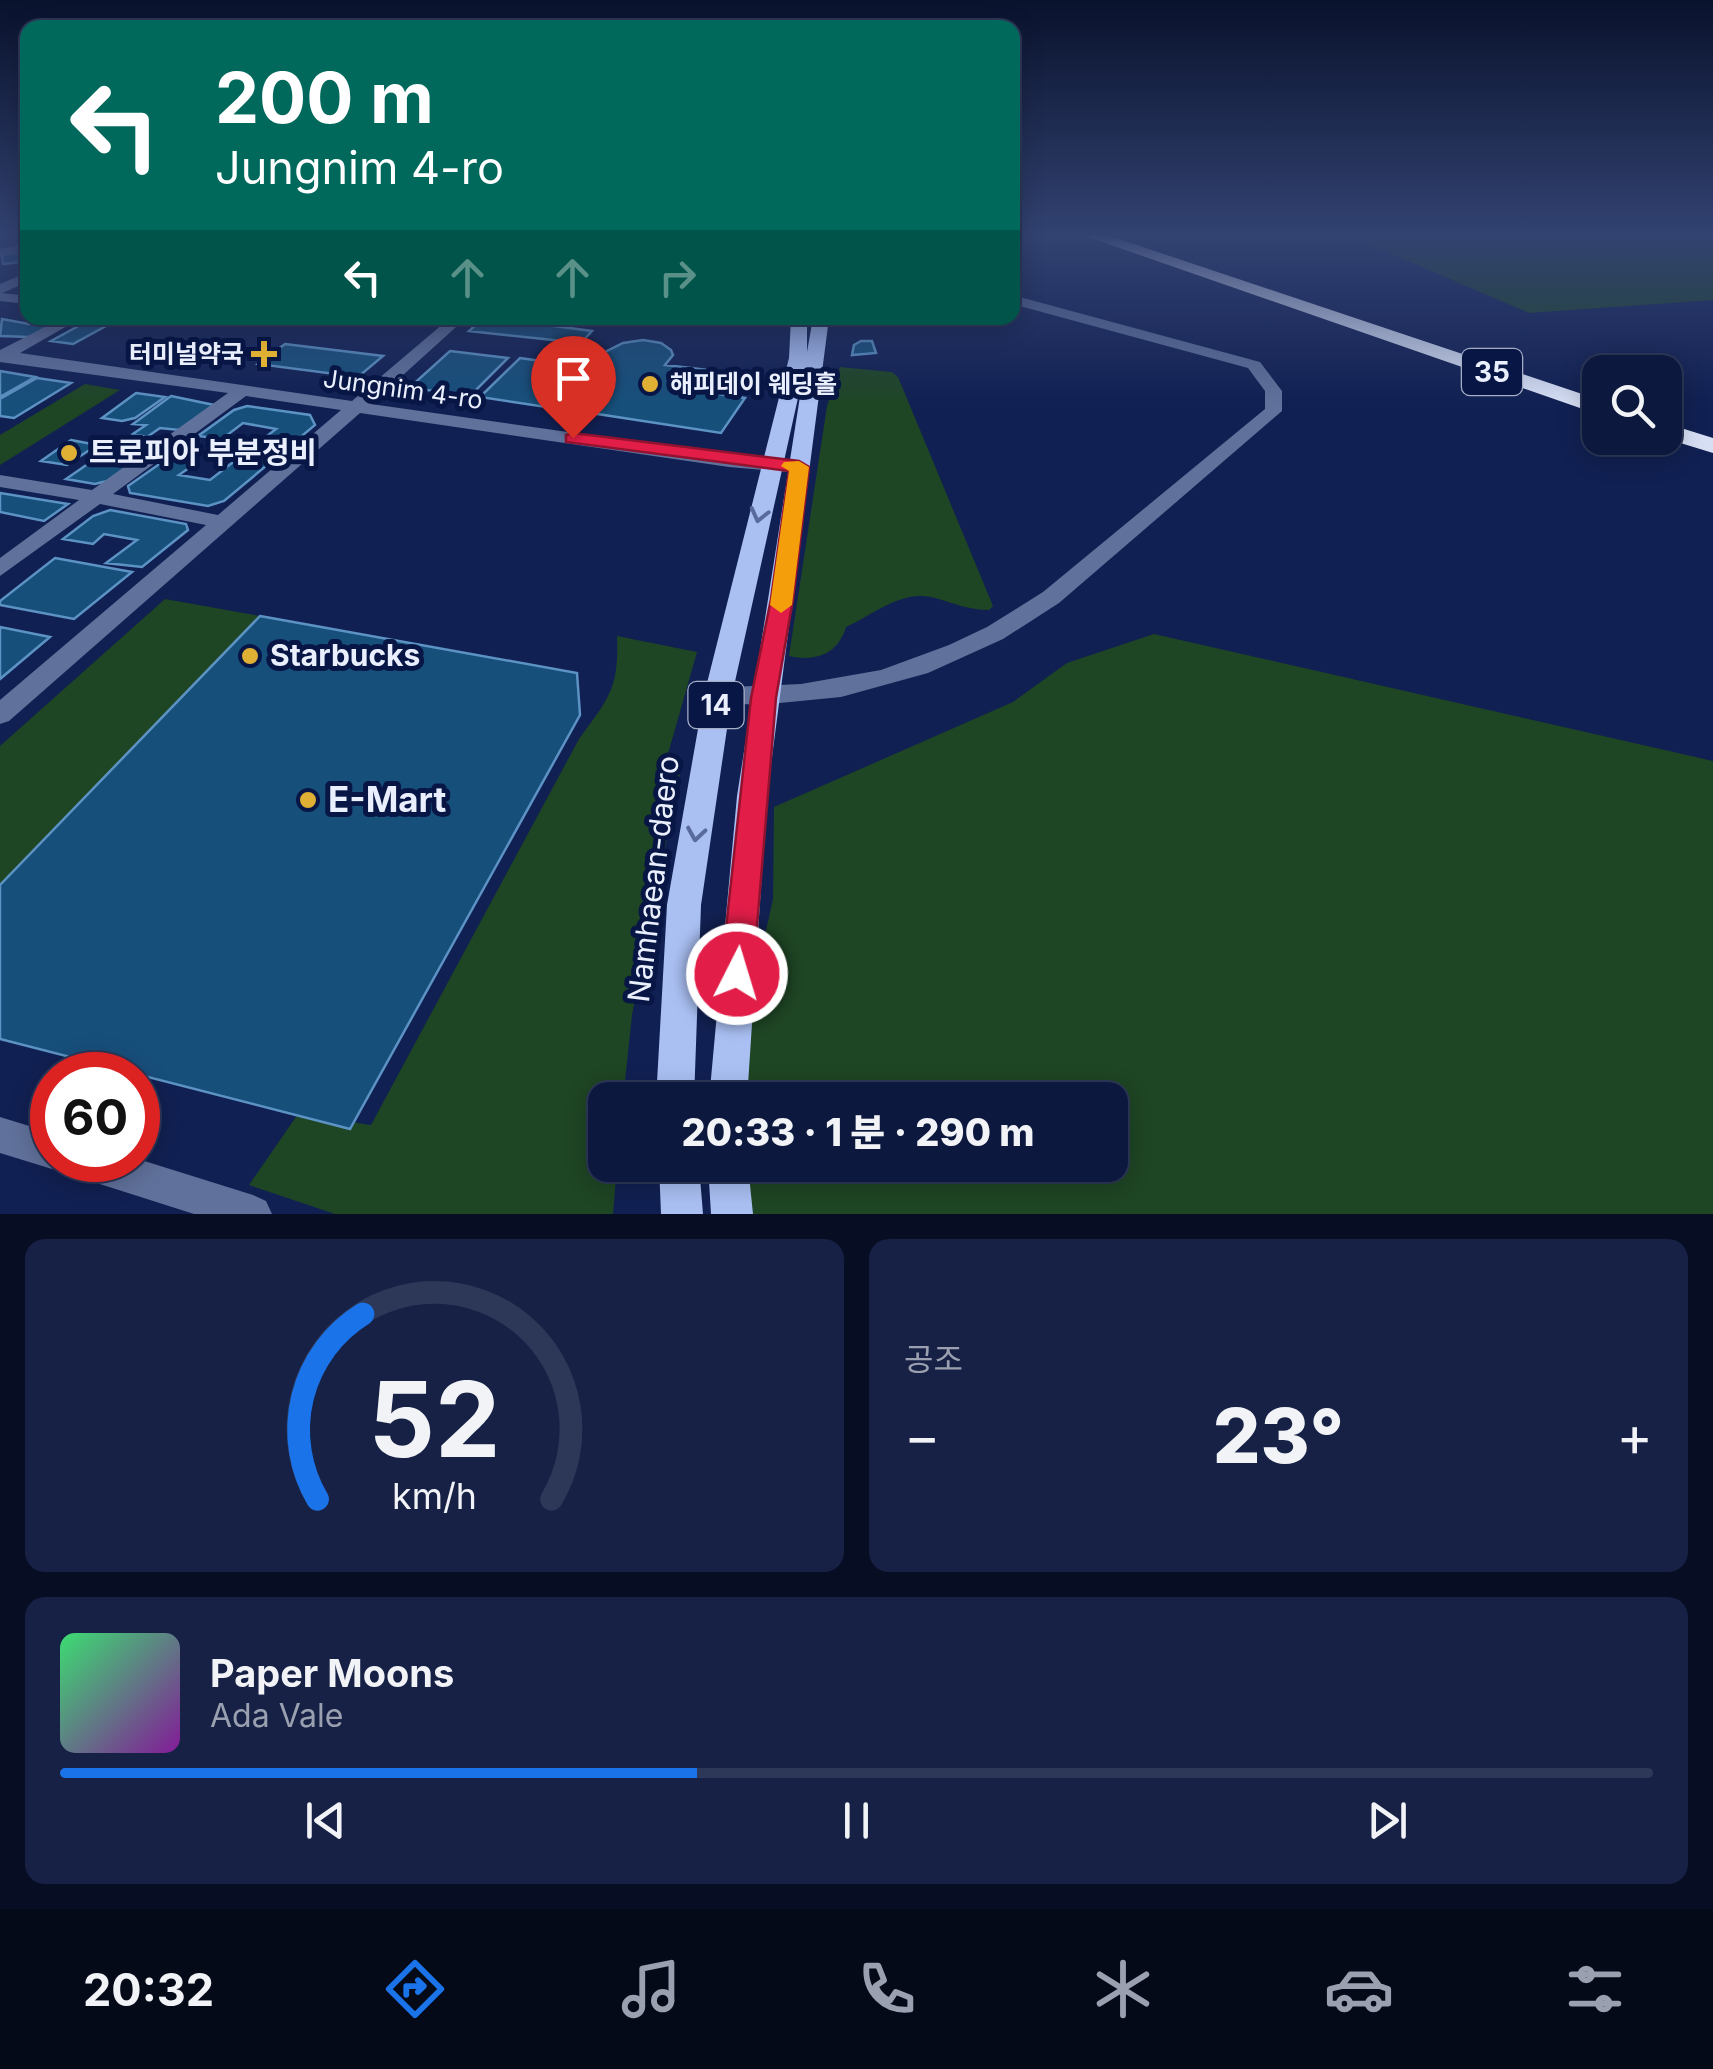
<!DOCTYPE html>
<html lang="ko">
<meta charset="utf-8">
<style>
body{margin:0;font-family:Inter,"Noto Sans KR",sans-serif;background:#162145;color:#f1f3f6;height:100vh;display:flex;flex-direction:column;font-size:38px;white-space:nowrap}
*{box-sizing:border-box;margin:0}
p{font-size:32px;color:#9aa0b0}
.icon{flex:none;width:55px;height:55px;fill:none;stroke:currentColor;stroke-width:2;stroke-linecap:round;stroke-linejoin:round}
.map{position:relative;height:1214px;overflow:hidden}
.drawer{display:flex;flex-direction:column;gap:25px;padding:25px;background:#070d22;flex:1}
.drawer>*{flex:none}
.banner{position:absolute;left:20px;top:20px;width:1000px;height:305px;border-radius:20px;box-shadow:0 5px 25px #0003,0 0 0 2px #2d3758;background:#00695c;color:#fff;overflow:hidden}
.tools{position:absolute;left:1582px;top:355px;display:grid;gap:20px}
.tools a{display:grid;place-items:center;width:100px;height:100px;border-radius:20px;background:#0d183e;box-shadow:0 5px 25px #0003,0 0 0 2px #2d3758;font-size:50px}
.speed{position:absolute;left:30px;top:1052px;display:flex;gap:20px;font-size:50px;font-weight:700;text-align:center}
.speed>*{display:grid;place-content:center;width:130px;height:130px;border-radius:50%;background:#0d183e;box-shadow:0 5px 25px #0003,0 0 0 2px #2d3758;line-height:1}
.speed .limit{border:15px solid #d22;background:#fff;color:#111}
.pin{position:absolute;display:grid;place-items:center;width:85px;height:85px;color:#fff;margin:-102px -42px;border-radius:50% 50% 50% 0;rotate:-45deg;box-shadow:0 0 10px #0007}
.pin .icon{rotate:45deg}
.me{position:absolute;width:110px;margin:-55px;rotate:5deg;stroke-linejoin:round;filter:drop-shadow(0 0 8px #0008)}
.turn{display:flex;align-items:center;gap:35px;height:210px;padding:0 30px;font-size:45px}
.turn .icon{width:130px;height:130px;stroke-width:2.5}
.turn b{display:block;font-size:70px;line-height:85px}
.lanes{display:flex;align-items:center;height:95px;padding:0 30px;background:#0003;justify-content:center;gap:50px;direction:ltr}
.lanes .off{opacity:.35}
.big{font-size:75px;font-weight:800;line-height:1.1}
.drawer .card{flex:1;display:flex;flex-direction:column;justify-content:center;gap:15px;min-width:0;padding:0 35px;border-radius:20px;background:#162145}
.drawer .dial{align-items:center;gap:0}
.dial svg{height:260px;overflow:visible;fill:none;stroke:#2d3758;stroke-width:7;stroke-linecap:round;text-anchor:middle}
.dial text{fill:#f1f3f6;stroke:none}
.song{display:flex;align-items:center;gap:30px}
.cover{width:120px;height:120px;border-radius:15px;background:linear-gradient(135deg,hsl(140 70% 55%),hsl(290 70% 35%))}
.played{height:10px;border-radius:5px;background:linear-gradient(90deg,#1a73e8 40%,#2d3758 40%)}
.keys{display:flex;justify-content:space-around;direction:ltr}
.heat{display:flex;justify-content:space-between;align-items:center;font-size:55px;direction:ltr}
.drawer .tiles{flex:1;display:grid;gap:25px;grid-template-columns:1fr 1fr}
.card:last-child{grid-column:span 2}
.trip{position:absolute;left:588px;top:1082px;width:540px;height:100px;border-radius:20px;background:#0d183e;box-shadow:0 5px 25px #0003,0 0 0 2px #2d3758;font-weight:800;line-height:100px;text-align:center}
.menu{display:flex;height:160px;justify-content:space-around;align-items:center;background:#050a19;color:#9aa0b0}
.menu .icon{width:70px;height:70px}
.menu .on{color:#1a73e8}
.menu b{font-size:45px;color:#f1f3f6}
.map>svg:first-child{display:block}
</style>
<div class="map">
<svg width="1713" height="1214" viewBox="0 0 1713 1214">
<rect width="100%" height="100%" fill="#112052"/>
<path fill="#1e4524" d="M1350 236H1713V300L1529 313Z
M840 367 892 372 898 377 993 606 989 610C968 610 954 603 935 598 902 589 875 614 846 627 838 654 816 662 789 656L827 406Z
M85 384 120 390 0 465V435Z
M165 599 260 616 0 885V746Z
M1154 634 1713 761V1214H749L745 1165H1110V1100H742L754 985 773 899 774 807 1013 702 1067 663Z
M617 636 697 652 668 754 680 773 632 1015 623 1100H605V1165H617L613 1214H335L249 1185 298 1114 371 1125 579 739C609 698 619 689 617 636Z"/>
<path fill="#174f7b" stroke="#5d93c4" stroke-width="2.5" d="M28 250V261L3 264 2 255Z
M40 318H64L29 337 0 336 2 319 29 324Z
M484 318H511L508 320 592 331 581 343 469 331Z
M84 323 106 326 73 344 51 341Z
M643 340 661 343 671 350 673 355 665 365 734 373 719 394 745 398 721 433 552 407 601 354 623 343Z
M861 341H872L876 353 852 355 854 345Z
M285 344 383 356 358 377 258 364Z
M450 351 508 358 471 395 409 388Z
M520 358 583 367 546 407 480 397Z
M0 371 35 377 0 397Z
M37 378 71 383 14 418 0 416V399Z
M136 393 165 397 135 418 122 421 102 418Z
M171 396 214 405 179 430 160 428 147 437 133 434 146 425 133 424Z
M247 406 310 415 315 425 224 501 208 506 130 493 128 486 168 458 196 463 179 475 210 480 276 429 243 423 222 439 198 436 234 410Z
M124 439 158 445 107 481 95 484 66 479Z
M71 440 97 445 67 465 41 461Z
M0 493 68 504 44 521 0 512Z
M110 510 186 524 188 530 142 567 106 563 137 540 104 534 93 544 63 539 93 516Z
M55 558 132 572 74 619 0 605V601Z
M260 616 577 673 580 715 350 1129 0 1039V885Z
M0 627 50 637 0 679Z"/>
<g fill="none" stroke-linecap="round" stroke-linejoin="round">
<path fill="#60719b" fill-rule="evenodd" d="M28 243V251L0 257V249Z
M28 272V282L2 293 28 296V304L0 301V284Z
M1012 295 1260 362 1282 391V411L1059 603 1003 639 928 673 841 697 760 705 709 702 706 695 709 688 801 684 881 670 949 645 987 627 1043 592 1265 409V391L1248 368 1012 304Z
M63 318H81L20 353 352 401 450 318H466L371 404 729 455 799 461 808 467 799 473 729 467 360 413 9 721 0 724V700L206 525 100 504 0 576V558L79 500 0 487V475L92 490 228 393 0 362V350ZM246 396 341 410 218 515 113 494Z
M0 1117 52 1133V1160L138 1159 253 1195 266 1201 272 1214H194L81 1178 68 1173 64 1164 52 1169 0 1153Z"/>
<path fill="#aac0f3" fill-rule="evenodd" d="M791 318H807V352L813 318H829L767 796 747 1100H709L737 796 804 371 732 695 701 905 694 1100H656L667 905 704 695 789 358Z
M659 1165H699L703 1214H661Z
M708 1165H748L753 1214H711Z"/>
<path fill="#d6dff4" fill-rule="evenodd" d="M1085 236H1110L1600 400V415Z
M1665 423 1713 438V453L1664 438Z"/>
</g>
<defs><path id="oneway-chevron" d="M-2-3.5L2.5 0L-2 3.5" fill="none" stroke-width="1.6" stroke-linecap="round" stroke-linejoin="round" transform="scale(2.5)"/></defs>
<g stroke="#596b9c">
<use href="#oneway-chevron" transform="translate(759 515) rotate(104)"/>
<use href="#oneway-chevron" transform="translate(696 834) rotate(99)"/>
</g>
<linearGradient id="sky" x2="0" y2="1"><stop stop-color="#09122d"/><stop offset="0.58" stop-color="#324271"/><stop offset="1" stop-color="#324271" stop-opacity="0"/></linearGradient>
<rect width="1713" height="405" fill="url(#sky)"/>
<path fill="#e11d48" stroke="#92132f" stroke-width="2.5" d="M573 433 799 461 809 467 793 599 776 698 753 974 748 986 737 990 725 986 721 974 751 698 771 599 789 471 566 442V435Z"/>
<path fill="#f59e0b" d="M799 461 809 467 792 605 781 613 770 605 789 471 781 466 784 462Z"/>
<g fill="#dfb034" stroke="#081646" stroke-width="4">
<path d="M259 339h10v10h10v10h-10v10h-10v-10h-10v-10h10z"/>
<circle cx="650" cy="384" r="10"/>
<circle cx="69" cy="453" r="10"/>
<circle cx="250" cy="656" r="10"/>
<circle cx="308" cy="800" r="10"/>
</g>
<g text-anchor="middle" stroke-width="10" stroke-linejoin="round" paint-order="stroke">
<g font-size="25" font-weight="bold" fill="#eaeffd" stroke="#081646" text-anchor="end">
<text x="244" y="363">터미널약국</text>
<text x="670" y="393" text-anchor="start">해피데이 웨딩홀</text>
</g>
<g font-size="25" fill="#eaeffd" stroke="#081646">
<text transform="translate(403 389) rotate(8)" y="9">Jungnim 4-ro</text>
</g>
<g fill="#081646" stroke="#a6aec6" stroke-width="2.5">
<rect x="1462" y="349" width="60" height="46" rx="8"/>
<rect x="688.5" y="682" width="55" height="46" rx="8"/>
</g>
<g font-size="28" font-weight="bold" fill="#eaeffd">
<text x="1492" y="382">35</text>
<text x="716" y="715">14</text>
</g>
<g font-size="30" font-weight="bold" fill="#eaeffd" stroke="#081646" text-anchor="start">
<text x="89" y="463">트로피아 부분정비</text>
<text x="270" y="666">Starbucks</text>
</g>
<g font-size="30" fill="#eaeffd" stroke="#081646">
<text transform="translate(654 879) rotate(-83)" y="10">Namhaean-daero</text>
</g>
<g font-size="35" font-weight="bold" fill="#eaeffd" stroke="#081646" text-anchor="start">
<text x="328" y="812">E-Mart</text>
</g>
</g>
</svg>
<div class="tools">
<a><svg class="icon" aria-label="search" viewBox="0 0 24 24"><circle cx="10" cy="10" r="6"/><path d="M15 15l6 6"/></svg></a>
</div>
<div class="speed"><div class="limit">60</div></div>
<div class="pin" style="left:573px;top:438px;background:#d93025"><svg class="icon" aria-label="arrive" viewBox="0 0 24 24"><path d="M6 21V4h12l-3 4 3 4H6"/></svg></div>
<svg class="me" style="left:737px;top:974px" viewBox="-20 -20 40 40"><circle r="17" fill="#e11d48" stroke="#fff" stroke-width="3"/><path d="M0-11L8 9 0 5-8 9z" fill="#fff"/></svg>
<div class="trip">20:33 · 1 분 · 290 m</div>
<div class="banner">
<div class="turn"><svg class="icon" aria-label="left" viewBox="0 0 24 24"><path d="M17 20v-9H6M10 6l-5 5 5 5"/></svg><div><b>200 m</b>Jungnim 4-ro</div></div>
<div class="lanes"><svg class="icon" aria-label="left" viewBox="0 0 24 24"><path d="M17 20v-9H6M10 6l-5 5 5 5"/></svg><svg class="icon off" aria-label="ahead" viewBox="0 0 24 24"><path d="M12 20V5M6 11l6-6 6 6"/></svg><svg class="icon off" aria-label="ahead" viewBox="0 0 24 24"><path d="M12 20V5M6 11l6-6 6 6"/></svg><svg class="icon off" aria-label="right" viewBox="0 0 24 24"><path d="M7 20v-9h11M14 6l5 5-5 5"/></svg></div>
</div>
</div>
<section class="drawer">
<div class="tiles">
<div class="card dial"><svg viewBox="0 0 100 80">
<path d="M14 69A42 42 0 1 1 86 69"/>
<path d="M14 69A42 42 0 0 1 28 12" stroke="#1a73e8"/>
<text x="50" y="56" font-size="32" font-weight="700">52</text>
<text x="50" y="72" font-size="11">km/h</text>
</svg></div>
<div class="card"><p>공조</p>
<div class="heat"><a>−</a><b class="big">23°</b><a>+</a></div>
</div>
<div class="card">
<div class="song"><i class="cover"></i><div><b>Paper Moons</b><p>Ada Vale</p></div></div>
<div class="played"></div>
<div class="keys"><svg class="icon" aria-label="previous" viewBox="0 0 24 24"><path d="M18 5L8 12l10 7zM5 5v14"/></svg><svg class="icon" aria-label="pause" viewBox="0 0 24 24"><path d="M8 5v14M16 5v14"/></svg><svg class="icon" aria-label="next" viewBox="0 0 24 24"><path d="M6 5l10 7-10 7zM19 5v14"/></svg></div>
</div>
</div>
</section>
<nav class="menu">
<b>20:32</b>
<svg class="icon on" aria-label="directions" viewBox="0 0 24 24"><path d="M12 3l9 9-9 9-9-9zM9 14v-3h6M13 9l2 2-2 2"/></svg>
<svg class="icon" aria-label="music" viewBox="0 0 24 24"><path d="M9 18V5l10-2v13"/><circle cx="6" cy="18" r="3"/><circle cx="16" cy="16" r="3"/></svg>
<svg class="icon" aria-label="phone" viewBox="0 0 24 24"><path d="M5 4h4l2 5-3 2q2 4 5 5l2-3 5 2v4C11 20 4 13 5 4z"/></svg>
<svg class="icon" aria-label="climate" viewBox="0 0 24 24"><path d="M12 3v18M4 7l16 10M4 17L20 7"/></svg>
<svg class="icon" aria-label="car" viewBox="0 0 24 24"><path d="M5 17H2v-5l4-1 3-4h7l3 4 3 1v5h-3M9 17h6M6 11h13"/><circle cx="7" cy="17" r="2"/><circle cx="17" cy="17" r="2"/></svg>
<svg class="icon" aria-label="filters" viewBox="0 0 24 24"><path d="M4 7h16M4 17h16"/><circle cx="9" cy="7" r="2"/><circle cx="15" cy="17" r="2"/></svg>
</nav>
